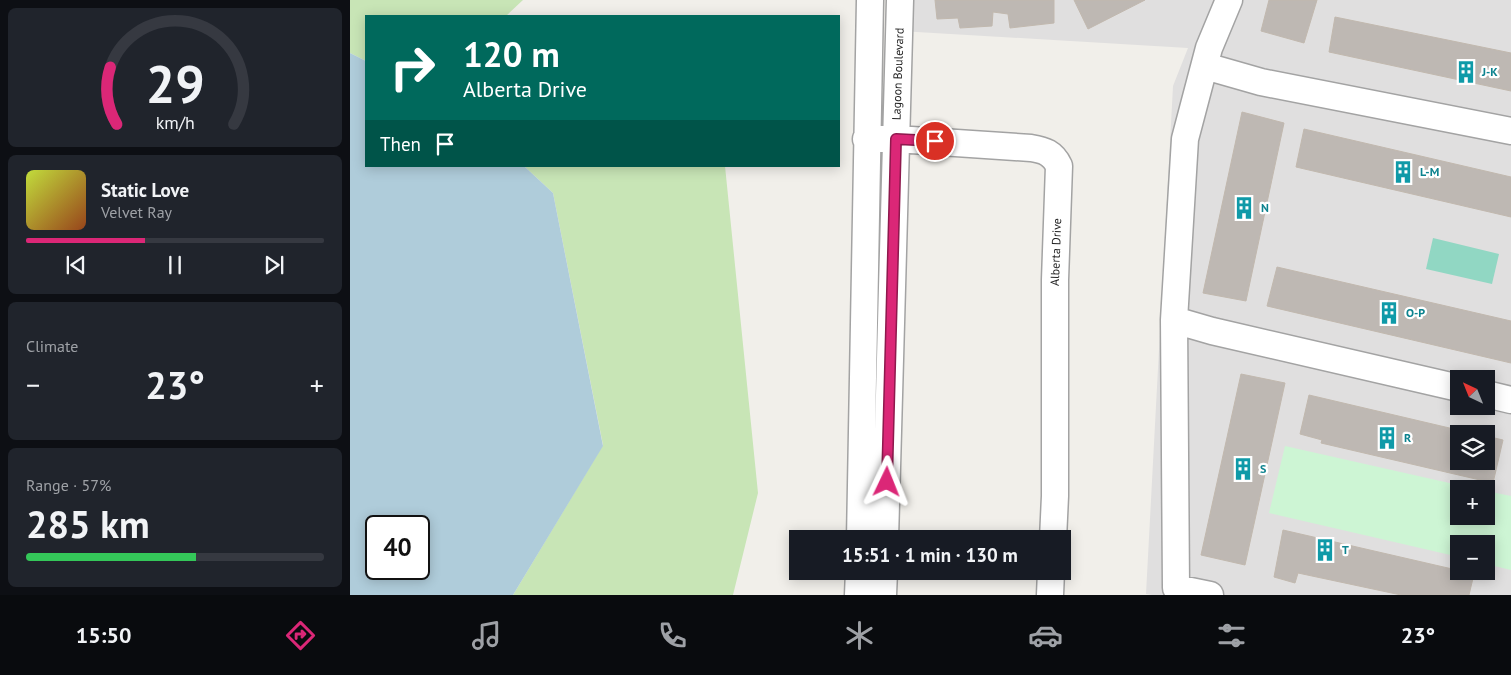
<!DOCTYPE html>
<meta charset="utf-8">
<style>
body{margin:0;font-family:"PT Sans",sans-serif;background:#20242c;color:#f1f3f6;height:100vh;display:flex;flex-direction:column;font-size:19px;white-space:nowrap}
*{box-sizing:border-box;margin:0}
p{font-size:16px;color:#9ea1a6}
.icon{flex:none;width:28px;height:28px;fill:none;stroke:currentColor;stroke-width:2;stroke-linecap:round;stroke-linejoin:round}
.map{position:relative;flex:1;overflow:hidden}
.details{display:flex;flex-direction:column;gap:8px;padding:8px;background:#0d0f14;width:350px}
.details>*{flex:none}
.guide{position:absolute;left:15px;top:15px;width:475px;height:152px;border-radius:0px;box-shadow:0 2px 12px #0003;background:#00695c;color:#fff;overflow:hidden}
.needle{width:32px;rotate:317deg}
.controls{position:absolute;left:1100px;top:370px;display:grid;gap:10px}
.controls a{display:grid;place-items:center;width:45px;height:45px;border-radius:0px;background:#171b24;box-shadow:0 2px 12px #0003;font-size:25px}
.speed{position:absolute;left:15px;top:515px;display:flex;gap:10px;font-size:25px;font-weight:700;text-align:center}
.speed>*{display:grid;place-content:center;width:65px;height:65px;border-radius:50%;background:#171b24;box-shadow:0 2px 12px #0003;line-height:1}
.speed .limit{border:2px solid #111;border-radius:8px;background:#fff;color:#111}
.pin{position:absolute;display:grid;place-items:center;width:42px;height:42px;color:#fff;margin:-21px;border:2px solid #fff;border-radius:50%;box-shadow:0 1px 5px #0007}
.me{position:absolute;width:55px;margin:-28px;rotate:2deg;stroke-linejoin:round;filter:drop-shadow(0 0 4px #0008)}
.turn{display:flex;align-items:center;gap:18px;height:105px;padding:0 15px;font-size:22px}
.turn .icon{width:65px;height:65px;stroke-width:2.5}
.turn b{display:block;font-size:35px;line-height:42px}
.then{display:flex;align-items:center;height:48px;padding:0 15px;background:#0003;gap:10px;font-size:19px}
.big{font-size:38px;font-weight:700;line-height:1.1}
.details .tile{flex:1;display:flex;flex-direction:column;justify-content:center;gap:8px;min-width:0;padding:0 18px;border-radius:8px;background:#20242c}
.details .dial{align-items:center;gap:0}
.dial svg{height:130px;overflow:visible;fill:none;stroke:#363941;stroke-width:7;stroke-linecap:round;text-anchor:middle}
.dial text{fill:#f1f3f6;stroke:none}
.song{display:flex;align-items:center;gap:15px}
.cover{width:60px;height:60px;border-radius:8px;background:linear-gradient(135deg,hsl(70 70% 55%),hsl(20 70% 35%))}
.played{height:5px;border-radius:2px;background:linear-gradient(90deg,#db2777 40%,#363941 40%)}
.keys{display:flex;justify-content:space-around;direction:ltr}
.heat{display:flex;justify-content:space-between;align-items:center;font-size:28px;direction:ltr}
.charge{height:8px;border-radius:4px;background:linear-gradient(90deg,#34c759 57%,#363941 0)}
.trip{position:absolute;left:439px;top:530px;width:282px;height:50px;border-radius:0px;background:#171b24;box-shadow:0 2px 12px #0003;font-weight:700;line-height:50px;text-align:center}
.menu{display:flex;height:80px;justify-content:space-around;align-items:center;background:#090b0e;color:#9ea1a6}
.menu .icon{width:35px;height:35px}
.menu .selected{color:#db2777}
.menu b{font-size:22px;color:#f1f3f6}
main{display:flex;flex:1;min-height:0}
.map>svg:first-child{display:block}
</style>
<main>
<section class="details">
<div class="tile dial"><svg viewBox="0 0 100 80">
<path d="M14 69A42 42 0 1 1 86 69"/>
<path d="M14 69A42 42 0 0 1 10 34" stroke="#db2777"/>
<text x="50" y="56" font-size="32" font-weight="700">29</text>
<text x="50" y="72" font-size="11">km/h</text>
</svg></div>
<div class="tile">
<div class="song"><i class="cover"></i><div><b>Static Love</b><p>Velvet Ray</p></div></div>
<div class="played"></div>
<div class="keys"><svg class="icon" aria-label="previous" viewBox="0 0 24 24"><path d="M18 5L8 12l10 7zM5 5v14"/></svg><svg class="icon" aria-label="pause" viewBox="0 0 24 24"><path d="M8 5v14M16 5v14"/></svg><svg class="icon" aria-label="next" viewBox="0 0 24 24"><path d="M6 5l10 7-10 7zM19 5v14"/></svg></div>
</div>
<div class="tile"><p>Climate</p>
<div class="heat"><a>−</a><b class="big">23°</b><a>+</a></div>
</div>
<div class="tile"><p>Range · 57%</p><b class="big">285 km</b><div class="charge"></div></div>
</section>
<div class="map">
<svg width="1161" height="595" viewBox="0 0 1161 595">
<rect width="100%" height="100%" fill="#f1efea"/>
<path fill="#e0dfdf" fill-rule="evenodd" d="M550 0H1161V595H802L796 594 823 86 838 48 550 31ZM1109 379H1136V406H1109ZM1109 434H1136V461H1109ZM1109 489H1136V516H1109ZM1109 544H1136V571H1109Z"/>
<path fill="#c8e5b6" d="M0 0H173L156 16H16V61L0 53Z
M174 166H375L408 493 383 595H163L253 445 203 193Z"/>
<path fill="#cdf5d4" d="M935 446 1126 489H1109V516H1136V491L1161 496V570L1136 564V544H1109V557L919 513Z"/>
<path fill="#91d7c3" d="M1083 238 1149 254 1142 284 1076 269Z"/>
<path fill="#afccda" fill-rule="evenodd" d="M0 53 16 61V166H174L203 193 253 446 163 595H0ZM26 526H69V569H26Z"/>
<path fill="#beb8b3" stroke="#c1b8ae" d="M585 0H704V23L660 28 658 14 643 12 642 26 610 28 608 18 587 19Z
M724 0H795L738 29Z
M919 0H967L954 43 911 31Z
M985 17 1161 53V91L979 52Z
M892 112 934 123 896 301 853 293Z
M954 129 1161 177V217L946 167Z
M927 267 1161 321V363L917 306Z
M891 374 935 383 895 565 851 555Z
M959 395 1125 434H1109V461H1136V436L1153 440 1143 483 971 443 972 440 950 434Z
M933 530 1124 574 1119 595H1051L948 573 945 583 924 577Z"/>
<g fill="none" stroke-linecap="round" stroke-linejoin="round">
<defs>
<path id="minor" d="M855 66 911 82 1161 131
M516 139H546L681 148C694 150 703 153 709 166L705 280V496L703 539
M824 320 862 331 1109 388
M1136 394 1161 400
M510 539 520 0
M535 539 550 0
M508 595 509 571
M533 595 534 571
M700 595 701 571
M860 595 826 588 824 320 835 139 859 48 879 0"/>
</defs>
<use href="#minor" stroke="#a3a3a3" stroke-width="29"/>
<use href="#minor" stroke="#fff" stroke-width="26"/>
</g>
<g fill="none" stroke-linecap="round" stroke-linejoin="round">
<defs>
<path id="route" d="M537 482 546 139 585 141"/>
</defs>
<use href="#route" stroke="#8e194d" stroke-width="12"/>
<use href="#route" stroke="#db2777" stroke-width="9"/>
</g>
<defs>
<symbol id="building-bare" viewBox="-9 -9 18 18"><path d="M-4-6H4V6H1V3H-1V6H-4ZM-2.5-4.3h1.7v1.8h-1.7ZM.8-4.3h1.7v1.8H.8ZM-2.5-1h1.7V.8h-1.7ZM.8-1h1.7V.8H.8Z" fill="#0f9aa8" stroke="#fff" stroke-width="2.5" paint-order="stroke"/></symbol>
</defs>
<g fill-rule="evenodd">
<use href="#building-bare" x="1100" y="56" width="32" height="32"/>
<use href="#building-bare" x="1037" y="156" width="32" height="32"/>
<use href="#building-bare" x="878" y="192" width="32" height="32"/>
<use href="#building-bare" x="1023" y="297" width="32" height="32"/>
<use href="#building-bare" x="1021" y="422" width="32" height="32"/>
<use href="#building-bare" x="877" y="453" width="32" height="32"/>
<use href="#building-bare" x="959" y="534" width="32" height="32"/>
</g>
<g text-anchor="middle" stroke-width="4.5" stroke-linejoin="round" paint-order="stroke">
<g font-size="12" font-weight="bold" fill="#0d838f" stroke="#fff" text-anchor="start">
<text x="1132" y="76">J-K</text>
<text x="1070" y="176">L-M</text>
<text x="911" y="212">N</text>
<text x="1056" y="317">O-P</text>
<text x="1054" y="442">R</text>
<text x="910" y="473">S</text>
<text x="992" y="554">T</text>
</g>
<g font-size="12" fill="#222" stroke="#fff">
<text transform="translate(548 74) rotate(-88)" y="4">Lagoon Boulevard</text>
<text transform="translate(706 252) rotate(-88)" y="4">Alberta Drive</text>
</g>
</g>
</svg>
<div class="controls">
<a><svg class="needle" viewBox="-14 -14 28 28"><path d="M0-13l5 13h-10z" fill="#e53935"/><path d="M0 13l5-13h-10z" fill="#9ea1a6"/></svg></a>
<a><svg class="icon" aria-label="layers" viewBox="0 0 24 24"><path d="M12 4l9 5-9 5-9-5zM3 14l9 5 9-5"/></svg></a>
<a>+</a>
<a>−</a>
</div>
<div class="speed"><div class="limit">40</div></div>
<div class="pin" style="left:585px;top:141px;background:#d93025"><svg class="icon" aria-label="arrive" viewBox="0 0 24 24"><path d="M6 21V4h12l-3 4 3 4H6"/></svg></div>
<svg class="me" style="left:537px;top:482px" viewBox="-20 -20 40 40"><path d="M0-17L14 15 0 8-14 15z" fill="#db2777" stroke="#fff" stroke-width="4"/></svg>
<div class="trip">15:51 · 1 min · 130 m</div>
<div class="guide">
<div class="turn"><svg class="icon" aria-label="right" viewBox="0 0 24 24"><path d="M7 20v-9h11M14 6l5 5-5 5"/></svg><div><b>120 m</b>Alberta Drive</div></div>
<div class="then">Then<svg class="icon" aria-label="arrive" viewBox="0 0 24 24"><path d="M6 21V4h12l-3 4 3 4H6"/></svg></div>
</div>
</div>
</main>
<nav class="menu">
<b>15:50</b>
<svg class="icon selected" aria-label="directions" viewBox="0 0 24 24"><path d="M12 3l9 9-9 9-9-9zM9 14v-3h6M13 9l2 2-2 2"/></svg>
<svg class="icon" aria-label="music" viewBox="0 0 24 24"><path d="M9 18V5l10-2v13"/><circle cx="6" cy="18" r="3"/><circle cx="16" cy="16" r="3"/></svg>
<svg class="icon" aria-label="phone" viewBox="0 0 24 24"><path d="M5 4h4l2 5-3 2q2 4 5 5l2-3 5 2v4C11 20 4 13 5 4z"/></svg>
<svg class="icon" aria-label="climate" viewBox="0 0 24 24"><path d="M12 3v18M4 7l16 10M4 17L20 7"/></svg>
<svg class="icon" aria-label="car" viewBox="0 0 24 24"><path d="M5 17H2v-5l4-1 3-4h7l3 4 3 1v5h-3M9 17h6M6 11h13"/><circle cx="7" cy="17" r="2"/><circle cx="17" cy="17" r="2"/></svg>
<svg class="icon" aria-label="filters" viewBox="0 0 24 24"><path d="M4 7h16M4 17h16"/><circle cx="9" cy="7" r="2"/><circle cx="15" cy="17" r="2"/></svg>
<b>23°</b>
</nav>
